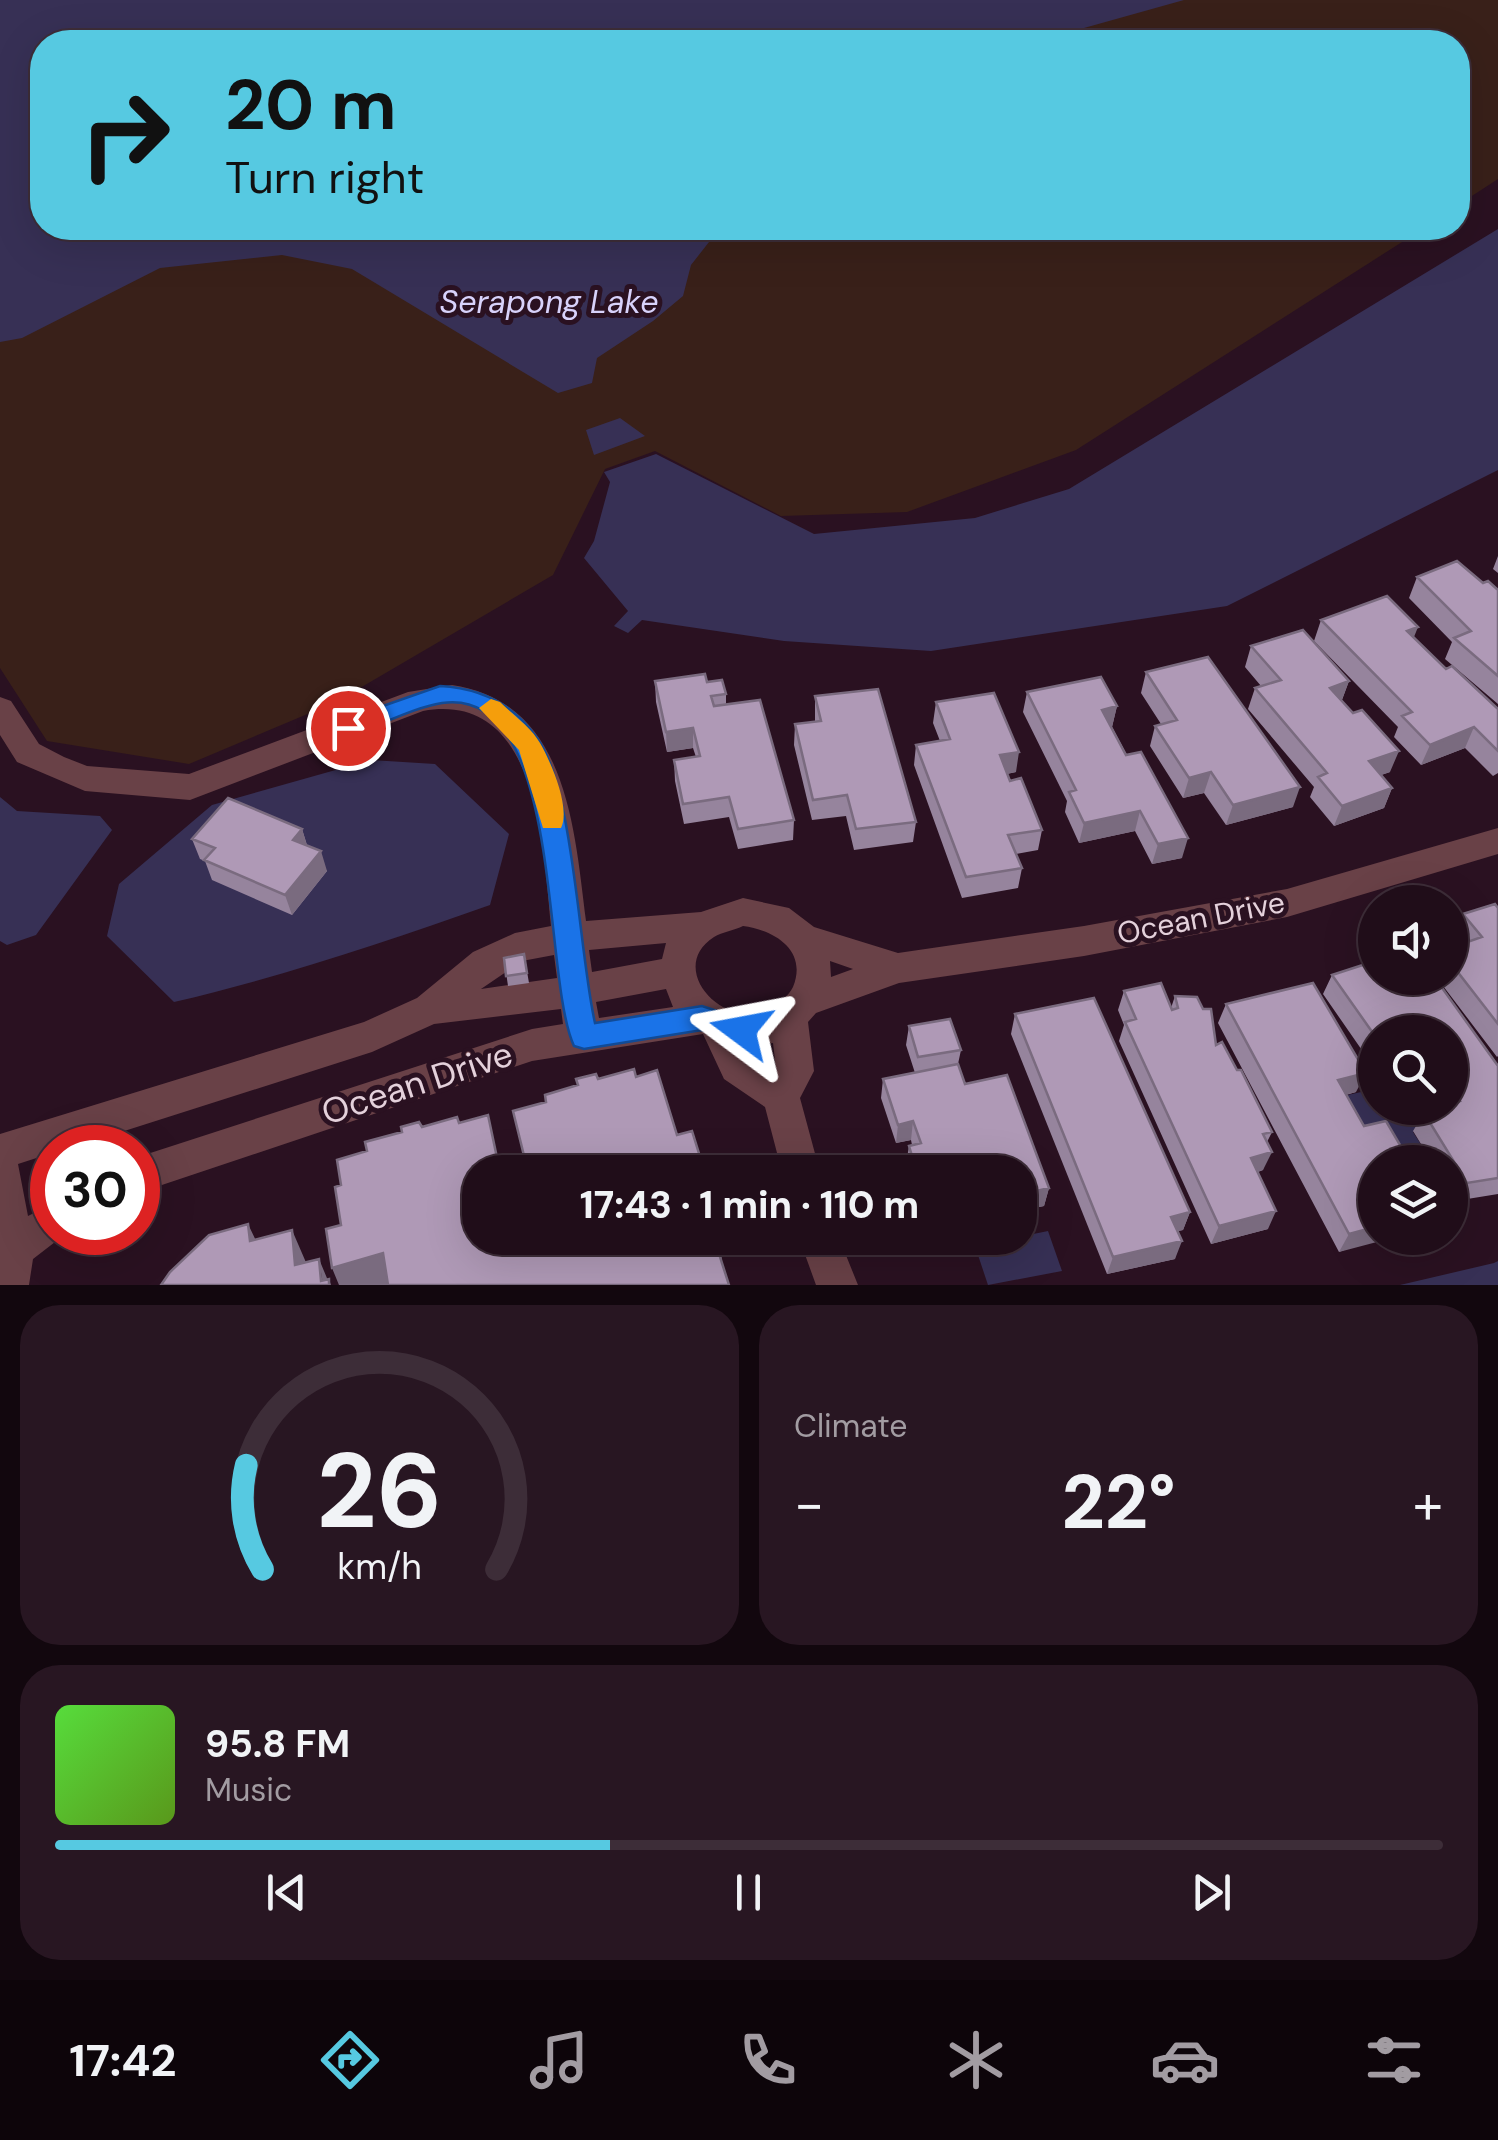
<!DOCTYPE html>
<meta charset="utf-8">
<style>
body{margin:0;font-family:"DM Sans",sans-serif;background:#281622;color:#f1f3f6;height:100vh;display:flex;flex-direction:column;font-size:38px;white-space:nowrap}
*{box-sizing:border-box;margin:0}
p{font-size:32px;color:#a29ca2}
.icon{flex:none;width:55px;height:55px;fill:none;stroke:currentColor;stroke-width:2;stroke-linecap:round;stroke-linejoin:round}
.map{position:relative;height:1285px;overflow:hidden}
.sheet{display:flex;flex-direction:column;gap:20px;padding:20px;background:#12070e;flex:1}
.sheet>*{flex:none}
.top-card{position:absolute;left:30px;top:30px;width:1440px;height:210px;border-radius:40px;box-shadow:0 10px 40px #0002,0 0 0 2px #3d2d38;background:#56c9e1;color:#111;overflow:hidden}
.buttons{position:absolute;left:1358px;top:885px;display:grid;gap:20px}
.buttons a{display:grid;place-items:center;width:110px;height:110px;border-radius:50%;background:#200d19;box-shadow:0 10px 40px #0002,0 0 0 2px #3d2d38;font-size:50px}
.speed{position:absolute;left:30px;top:1125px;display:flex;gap:20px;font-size:50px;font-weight:700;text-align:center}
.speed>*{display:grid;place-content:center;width:130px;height:130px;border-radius:50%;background:#200d19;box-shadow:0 10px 40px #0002,0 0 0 2px #3d2d38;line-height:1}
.speed .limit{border:15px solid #d22;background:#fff;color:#111}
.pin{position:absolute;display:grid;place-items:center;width:85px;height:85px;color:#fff;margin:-42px;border:5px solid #fff;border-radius:50%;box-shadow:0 2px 10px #0007}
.me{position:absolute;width:110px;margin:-55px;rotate:283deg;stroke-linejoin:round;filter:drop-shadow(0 0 8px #0008)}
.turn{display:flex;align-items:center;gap:35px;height:210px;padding:0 30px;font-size:45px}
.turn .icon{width:130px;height:130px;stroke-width:2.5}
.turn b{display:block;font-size:70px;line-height:85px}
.big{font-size:75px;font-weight:800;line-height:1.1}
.sheet .tile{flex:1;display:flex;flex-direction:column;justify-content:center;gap:15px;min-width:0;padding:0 35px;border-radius:40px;background:#281622}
.sheet .dial{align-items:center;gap:0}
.dial svg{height:260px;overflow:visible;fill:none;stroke:#3d2d38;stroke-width:7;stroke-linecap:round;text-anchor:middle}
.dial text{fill:#f1f3f6;stroke:none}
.song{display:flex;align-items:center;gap:30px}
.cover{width:120px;height:120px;border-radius:15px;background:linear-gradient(135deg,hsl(110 70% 55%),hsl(90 70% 35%))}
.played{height:10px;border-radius:5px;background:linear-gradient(90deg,#56c9e1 40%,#3d2d38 40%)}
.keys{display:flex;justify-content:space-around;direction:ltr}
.heat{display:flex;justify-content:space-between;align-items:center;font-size:55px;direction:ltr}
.sheet .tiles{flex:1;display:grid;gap:20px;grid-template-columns:1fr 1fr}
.tile:last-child{grid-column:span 2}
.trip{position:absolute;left:462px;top:1155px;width:575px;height:100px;border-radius:40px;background:#200d19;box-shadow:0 10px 40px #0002,0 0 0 2px #3d2d38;font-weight:800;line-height:100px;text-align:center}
.menu{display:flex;height:160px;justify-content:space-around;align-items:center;background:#0d050a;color:#a29ca2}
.menu .icon{width:70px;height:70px}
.menu .active{color:#56c9e1}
.menu b{font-size:45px;color:#f1f3f6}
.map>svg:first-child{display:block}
</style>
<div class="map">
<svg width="1498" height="1285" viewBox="0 0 1498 1285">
<rect width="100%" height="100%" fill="#2a1121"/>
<path fill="#392019" d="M0 0H1498V179L1458 205V42H42V228H1424L1076 450 907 512 781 516 655 451 605 469 553 575 336 702 189 764 47 741 0 668Z"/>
<path fill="#373055" d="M0 0H1184L1034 42H42V228H720L691 265 683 296 653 321 597 358 592 383 558 393 352 269 282 255 160 268 22 338 0 342Z
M1498 229V470L1227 606 931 651 784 641 642 620 628 633 614 626 628 611 584 558 594 541 610 482 604 472 656 454 814 534 975 518 1069 489Z
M620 418 645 436 594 455 586 430Z
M371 760 435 764 509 834 490 905C386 942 281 977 174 1002L107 936 119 884 212 805Z
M0 797 17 811 100 816 112 830 36 935 7 945 0 941Z
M1375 1089V1108H1440L1449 1120 1413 1132 1432 1162H1388L1329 1099Z
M1048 1231 1062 1271 988 1285 978 1255 1006 1250 1014 1238Z
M1498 1261V1285H1400L1494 1263Z"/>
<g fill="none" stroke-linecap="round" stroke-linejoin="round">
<path fill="#694147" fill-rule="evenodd" d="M452 685C567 702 574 826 586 921L701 912 743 898 789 908 814 927 898 953 1084 926 1287 889 1498 828V854L1287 917 1084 956 899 983 816 1013 808 1022 814 1071 800 1098 820 1172H782L765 1107 724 1079 703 1034 532 1061 138 1193V1157L532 1029 563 1024 561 1009 434 1024 372 1052 71 1148H52V1153L18 1164 28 1216 52 1204V1232H68L33 1259 29 1285H0V1134L364 1022 417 998 473 952 515 933 551 926C543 847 539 690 423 711L190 800 85 791 17 762 0 735V697L11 701 39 744 64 757 87 766 189 774 408 692ZM743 926C774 930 808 950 793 987 788 997 779 1002 770 1007 727 1034 664 969 714 937 722 932 735 930 743 926ZM666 943 662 959 592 972 589 950ZM554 955 557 978 481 989 522 961ZM830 961 853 969 831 977ZM666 989 673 1007 599 1018 596 1002ZM773 1043 776 1069 775 1072 750 1055 746 1046Z
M799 1238H839L858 1285H816Z"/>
</g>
<path fill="#96849d" d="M1498 556V573L1493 569Z
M1417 577 1483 583 1498 590V704L1445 659 1452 642 1409 598Z
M1321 620 1414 638 1446 669 1498 709V773L1493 776 1465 748 1421 765 1394 737 1398 727 1314 641Z
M1251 646 1349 681 1342 700 1390 772 1381 775 1392 788 1384 808 1334 826 1310 797 1314 787 1248 709 1255 688 1261 686 1245 667Z
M1146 672 1293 807 1226 825 1204 793 1183 798 1150 746 1155 726 1161 724 1141 693Z
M655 681 707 682 726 694V705L794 820 793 840 738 849 729 817 684 824 675 781 674 760 696 757 693 748 667 752 656 702Z
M1027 692 1117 706 1112 727 1182 858 1152 864 1135 831 1079 843 1065 812 1067 801 1023 712Z
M815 696 916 822 913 842 854 850 846 816 812 820 794 745 795 724 815 722Z
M936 702 1016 772 1007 774 1010 781 1042 830 1038 850 1016 854 1022 868 1018 888 962 898 914 765 916 745 940 741 933 723Z
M302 829 307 845 327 871 292 915 212 880 205 861 200 859 192 839Z
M1498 908V1056L1497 1057 1437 978H1450V948L1461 944 1453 934 1463 914Z
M524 954 529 983 508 986 504 958Z
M1375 961V978H1435L1498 1066V1194L1455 1201 1450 1193V1162H1432L1413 1131 1424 1113 1440 1108H1450V1032H1375V1069L1323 994 1332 975Z
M1124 991 1171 1008 1175 996 1216 1045 1272 1132 1267 1142 1263 1170 1258 1172 1268 1229 1211 1244 1119 1041 1124 1025 1118 1010Z
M1226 1004 1356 1092 1346 1095 1375 1238 1339 1252 1218 1023Z
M1015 1014 1190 1212 1183 1230 1178 1231 1175 1259 1107 1274 1011 1034Z
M909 1026 961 1050 958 1064 965 1084 1049 1188 1044 1206 1020 1211V1172H909L906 1164 909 1146 912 1145 911 1140 896 1143 881 1098 883 1079 915 1073 906 1045Z"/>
<path fill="#7a6b7f" d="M1418 627 1410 647 1407 631Z
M1349 681 1341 702 1330 688Z
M1117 706 1112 727 1102 710Z
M1474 727 1465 748 1421 765 1430 745Z
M693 728V748L667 752 666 732Z
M1399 751 1390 772 1361 782 1369 761Z
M1019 752 1016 772 996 776 1000 755Z
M1211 772 1204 793 1183 798 1189 778Z
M1300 787 1293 807 1226 825 1233 805Z
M1392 788 1384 808 1334 826 1342 806Z
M1140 811 1135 831 1079 843 1084 823Z
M302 829 308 849 293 840Z
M1188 838 1182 858 1152 864 1158 844Z
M321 851 327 871 292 915 285 895Z
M1366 1073 1356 1092 1329 1099 1338 1080Z
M913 1121 911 1140 896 1143 898 1125Z
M1272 1152 1263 1170 1243 1176 1251 1158Z
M701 1160 702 1172H662V1171Z
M1049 1188 1044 1206 1020 1211V1195Z
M1276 1211 1268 1229 1211 1244 1219 1226Z
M1190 1212 1183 1230 1164 1234 1171 1217Z
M248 1224 269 1268 250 1241Z
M1375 1227V1238H1392L1339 1252 1349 1234Z
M292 1230 311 1274 295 1265Z
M712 1238H721L722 1269Z
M1182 1241 1175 1259 1107 1274 1113 1257Z
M383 1253 394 1285H339L332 1268Z
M319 1259 329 1283V1279L331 1285H323Z"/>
<path fill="#af99b6" stroke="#7a6b7f" stroke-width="2.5" d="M1457 561 1483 583 1488 581 1498 590V676L1454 638 1471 631 1417 577Z
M1387 596 1418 627 1407 631 1446 669 1452 666 1498 709V751L1474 727 1430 745 1402 716 1412 712 1321 620Z
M1303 630 1349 681 1330 688 1353 713 1362 710 1399 751 1369 761 1392 788 1342 806 1318 777 1327 773 1255 688 1281 680 1251 646Z
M1208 657 1300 787 1233 805 1211 772 1189 778 1155 726 1177 720 1146 672Z
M705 674 707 682 722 680 726 694 711 696 714 706 760 700 794 820 738 829 729 797 683 804 674 760 700 756 693 728 666 732 655 681Z
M1101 677 1117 706 1102 710 1126 755 1141 752 1188 838 1158 844 1140 811 1084 823 1069 792 1076 790 1027 692Z
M878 689 916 822 856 829 847 795 813 800 795 724 821 721 815 696Z
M994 693 1019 752 1000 755 1010 781 1021 778 1042 830 1008 835 1022 868 966 877 916 745 950 739 936 702Z
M228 798 302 829 293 840 321 851 285 895 204 860 215 848 192 839Z
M1495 904 1498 908V1024L1450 962V948L1482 937 1463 914Z
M524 954 527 973 506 976 504 958Z
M1375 961V978H1435L1498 1066V1178L1467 1183 1424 1113 1440 1108H1450V1104L1460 1101 1450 1087V1032H1375V1036L1332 975Z
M1161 983 1172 1010 1178 1008 1175 996 1197 997 1203 1009H1211L1216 1045 1222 1042 1237 1070H1241L1272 1132 1263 1134 1272 1152 1251 1158 1276 1211 1219 1226 1125 1022 1136 1019 1124 991Z
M1313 983 1366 1073 1338 1080 1364 1126 1386 1121 1410 1162H1375V1227L1349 1234 1226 1004Z
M1094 998 1190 1212 1171 1217 1182 1241 1113 1257 1015 1014Z
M950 1019 961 1050 918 1057 909 1026Z
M958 1064 965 1084 1007 1075 1049 1188 1020 1195V1172H917L909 1146 921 1143 913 1121 898 1125 883 1079Z
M634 1069 636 1077 657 1070 677 1135 692 1131 701 1160 662 1171V1172H528L513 1111 546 1102 545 1095 578 1085 576 1079 596 1074 598 1079Z
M488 1115 500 1172H480V1238H714L729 1285H388L383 1253 332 1268 326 1229 341 1225 335 1187 341 1185 337 1160 367 1151 365 1142 402 1132 401 1127 419 1122 422 1127 457 1117 459 1123Z
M248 1224 250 1241 292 1230 295 1265 319 1259 321 1281 329 1279V1285H161L170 1272 209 1235Z"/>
<path fill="#1a73e8" stroke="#114b97" stroke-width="2.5" d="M440 686C481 688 514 705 537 738 574 789 579 954 595 1023L702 1006 751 1022 755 1030 751 1039 741 1043 702 1030 584 1049 574 1046C541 975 565 685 442 703 411 708 378 727 348 736L336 728 340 721Z"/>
<path fill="#f59e0b" d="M491 699 500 702C512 714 531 727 540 743 551 762 571 808 561 828H543L519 750 479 708Z"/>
<g text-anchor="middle" stroke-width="10" stroke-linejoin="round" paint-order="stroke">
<g font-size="30" fill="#e4d1db" stroke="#2a1121">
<text transform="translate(1201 918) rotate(-11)" y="10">Ocean Drive</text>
</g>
<g font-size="32" font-style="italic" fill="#d8d2fb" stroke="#2a1121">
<text x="549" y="313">Serapong Lake</text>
</g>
<g font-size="35" fill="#e4d1db" stroke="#2a1121">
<text transform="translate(417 1083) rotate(-18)" y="12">Ocean Drive</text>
</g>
</g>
</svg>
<div class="buttons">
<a><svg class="icon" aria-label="sound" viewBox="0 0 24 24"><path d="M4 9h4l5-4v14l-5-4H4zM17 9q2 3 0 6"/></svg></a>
<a><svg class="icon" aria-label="search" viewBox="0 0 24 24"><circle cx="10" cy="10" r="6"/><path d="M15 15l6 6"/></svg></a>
<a><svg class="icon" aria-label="layers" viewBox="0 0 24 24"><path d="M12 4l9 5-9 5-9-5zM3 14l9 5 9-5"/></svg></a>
</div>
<div class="speed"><div class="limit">30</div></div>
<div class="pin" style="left:348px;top:728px;background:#d93025"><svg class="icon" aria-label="arrive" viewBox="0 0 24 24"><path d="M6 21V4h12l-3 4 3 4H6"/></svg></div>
<svg class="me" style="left:741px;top:1030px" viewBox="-20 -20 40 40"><path d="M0-17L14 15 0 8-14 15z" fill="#1a73e8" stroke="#fff" stroke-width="4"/></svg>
<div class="trip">17:43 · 1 min · 110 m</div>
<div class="top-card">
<div class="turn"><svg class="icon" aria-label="right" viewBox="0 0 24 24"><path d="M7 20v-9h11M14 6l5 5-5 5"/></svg><div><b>20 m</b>Turn right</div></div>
</div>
</div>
<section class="sheet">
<div class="tiles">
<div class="tile dial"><svg viewBox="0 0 100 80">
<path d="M14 69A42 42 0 1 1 86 69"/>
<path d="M14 69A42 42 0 0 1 9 37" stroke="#56c9e1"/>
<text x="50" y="56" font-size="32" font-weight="700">26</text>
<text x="50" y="72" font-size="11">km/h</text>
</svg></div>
<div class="tile"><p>Climate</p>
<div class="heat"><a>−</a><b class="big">22°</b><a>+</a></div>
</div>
<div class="tile">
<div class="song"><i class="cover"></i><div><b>95.8 FM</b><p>Music</p></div></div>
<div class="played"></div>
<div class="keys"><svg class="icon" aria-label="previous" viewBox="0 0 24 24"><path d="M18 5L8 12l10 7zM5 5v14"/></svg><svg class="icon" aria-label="pause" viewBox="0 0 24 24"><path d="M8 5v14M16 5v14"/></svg><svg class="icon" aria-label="next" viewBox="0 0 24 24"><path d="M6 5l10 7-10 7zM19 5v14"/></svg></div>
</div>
</div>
</section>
<nav class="menu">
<b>17:42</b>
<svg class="icon active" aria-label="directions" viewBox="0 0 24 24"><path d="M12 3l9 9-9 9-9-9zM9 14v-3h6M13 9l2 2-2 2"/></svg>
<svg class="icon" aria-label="music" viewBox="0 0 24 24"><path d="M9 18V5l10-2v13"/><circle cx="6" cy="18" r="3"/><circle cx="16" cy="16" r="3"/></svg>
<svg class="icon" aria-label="phone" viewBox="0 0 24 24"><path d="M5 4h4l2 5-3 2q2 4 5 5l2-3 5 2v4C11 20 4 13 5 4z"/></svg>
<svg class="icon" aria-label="climate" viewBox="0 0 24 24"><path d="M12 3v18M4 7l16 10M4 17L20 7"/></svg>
<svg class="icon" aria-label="car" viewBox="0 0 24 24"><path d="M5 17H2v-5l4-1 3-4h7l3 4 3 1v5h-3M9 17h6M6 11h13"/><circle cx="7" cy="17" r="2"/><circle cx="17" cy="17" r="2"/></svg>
<svg class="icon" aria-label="filters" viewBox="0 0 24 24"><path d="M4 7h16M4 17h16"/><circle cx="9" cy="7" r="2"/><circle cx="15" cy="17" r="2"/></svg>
</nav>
